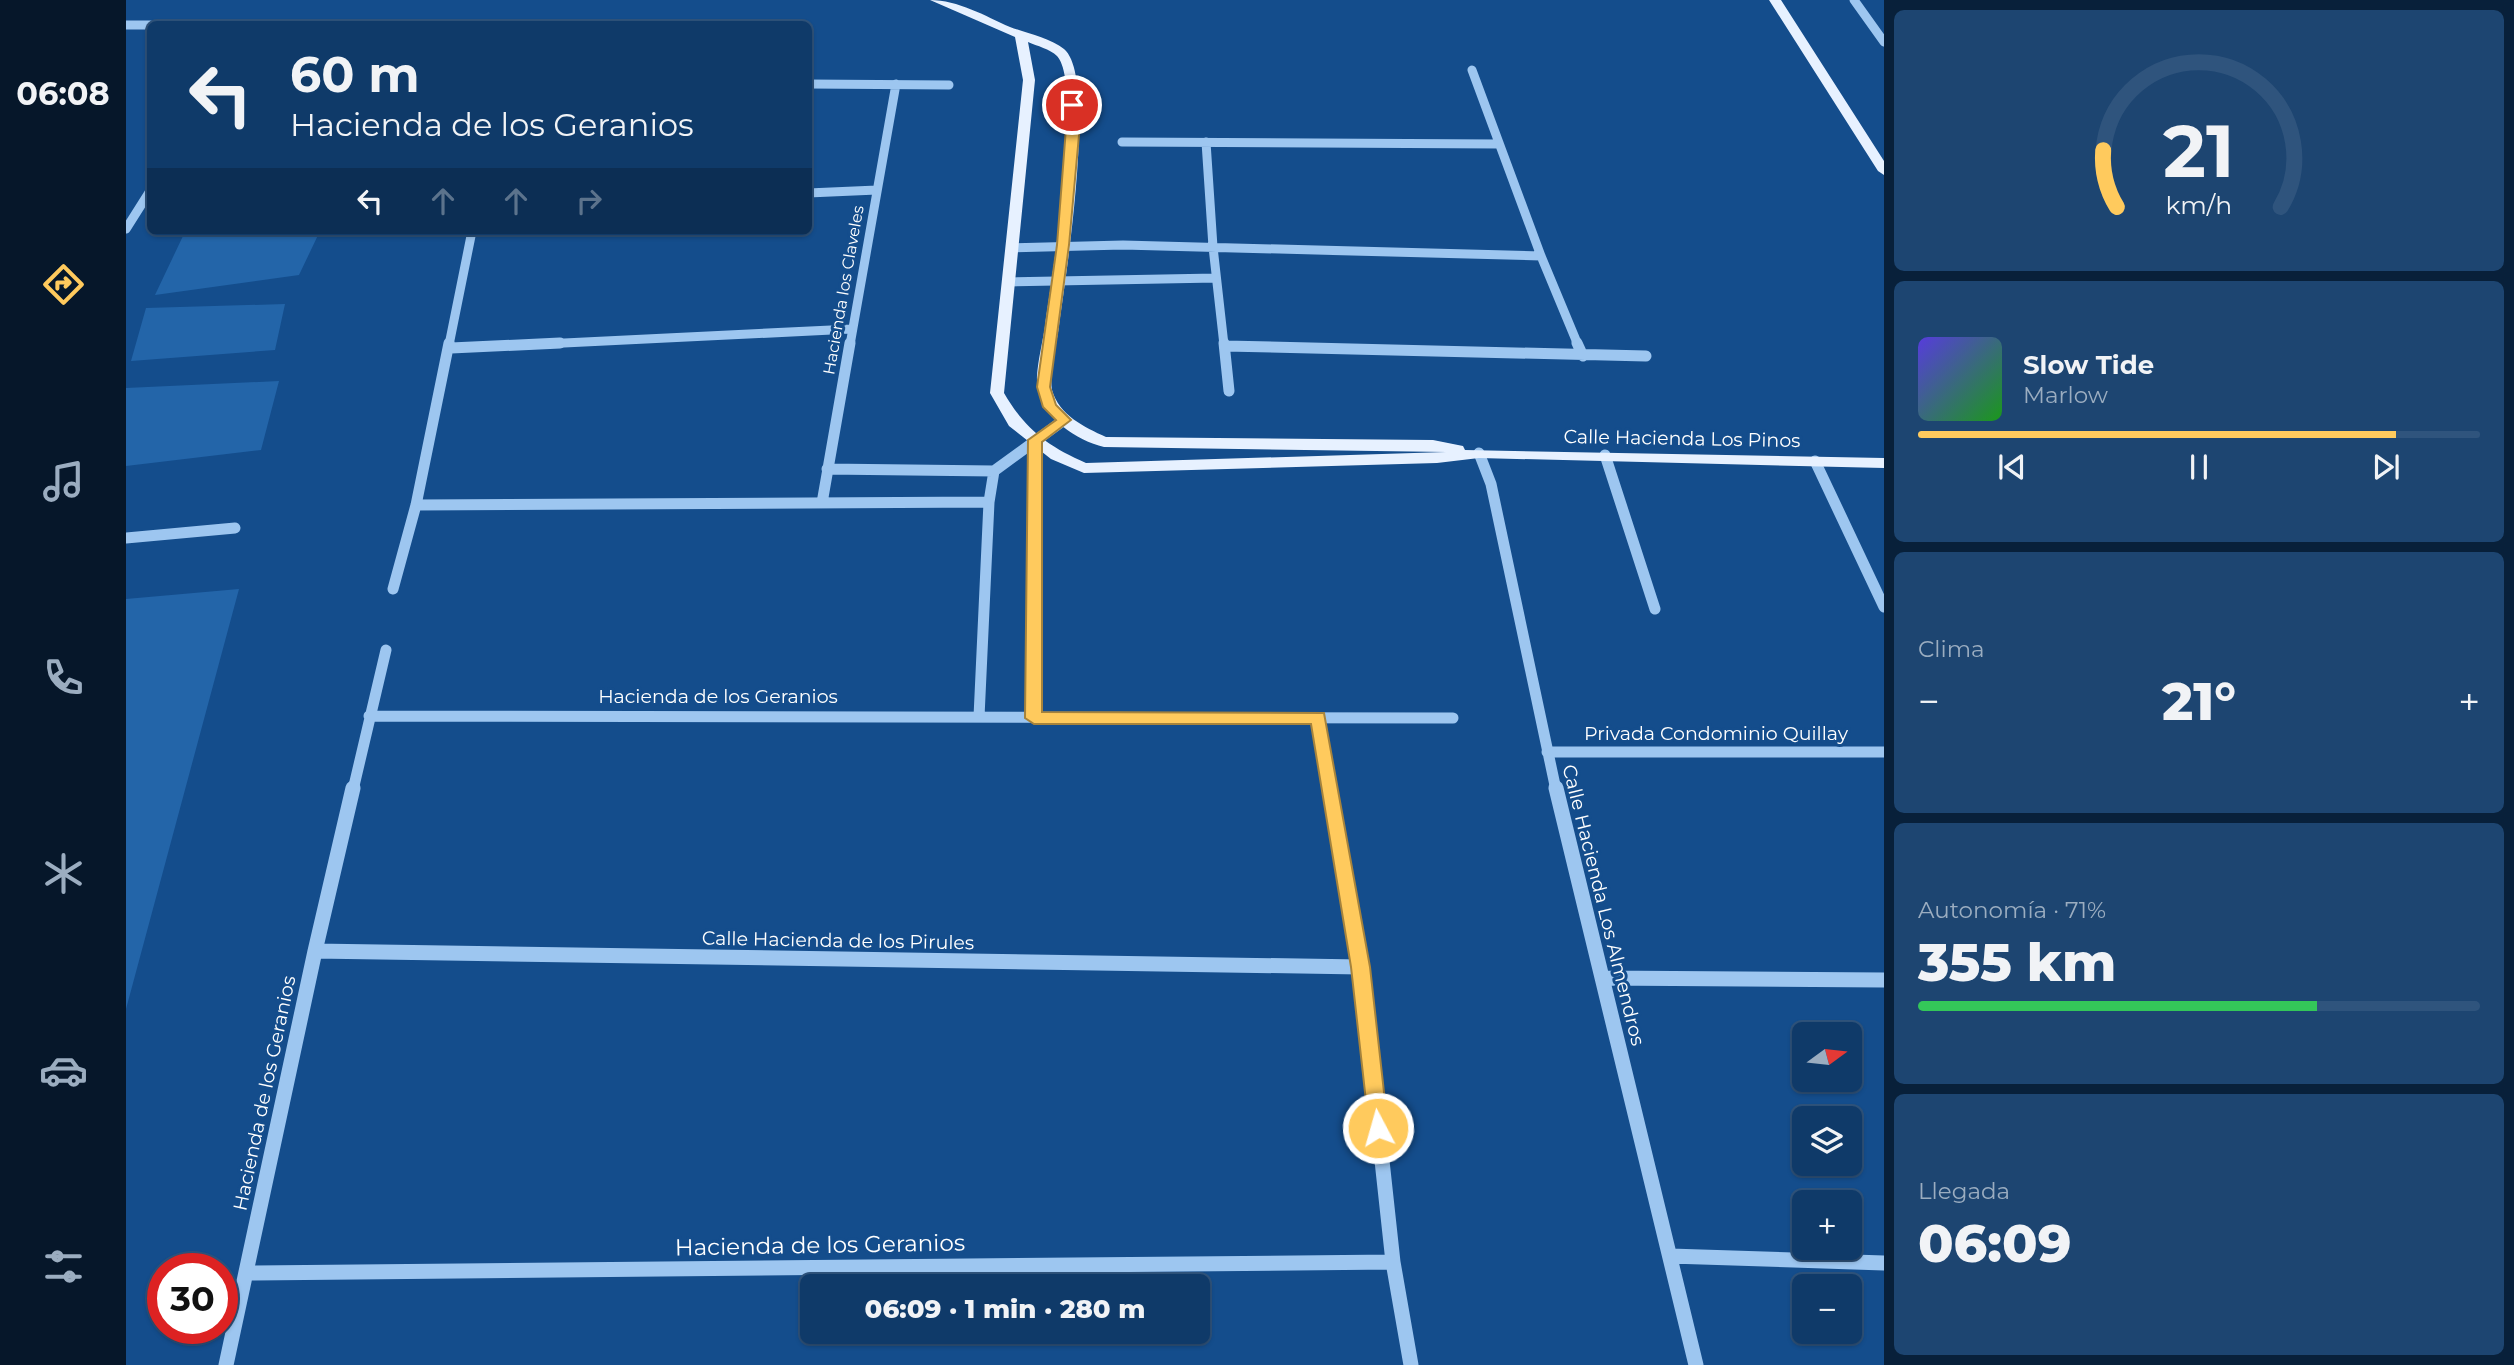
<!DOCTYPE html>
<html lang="es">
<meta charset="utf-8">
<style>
body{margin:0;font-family:Montserrat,sans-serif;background:#1d4571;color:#f1f3f6;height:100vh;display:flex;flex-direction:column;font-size:26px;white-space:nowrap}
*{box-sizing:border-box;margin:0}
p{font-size:23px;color:#9badc0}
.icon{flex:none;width:38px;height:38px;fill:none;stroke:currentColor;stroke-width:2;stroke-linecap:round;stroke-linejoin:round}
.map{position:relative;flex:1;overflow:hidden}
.details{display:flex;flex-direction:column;gap:10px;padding:10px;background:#08203a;width:630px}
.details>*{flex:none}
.banner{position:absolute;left:21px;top:21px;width:665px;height:214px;border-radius:10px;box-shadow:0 2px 5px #0004,0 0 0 2px #2f547d;background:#0f3a69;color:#f1f3f6;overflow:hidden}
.needle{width:46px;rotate:75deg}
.buttons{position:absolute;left:1666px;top:1022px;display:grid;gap:14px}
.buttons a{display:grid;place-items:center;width:70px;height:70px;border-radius:10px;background:#0f3a69;box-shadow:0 2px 5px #0004,0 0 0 2px #2f547d;font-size:35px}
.speed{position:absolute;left:21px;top:1253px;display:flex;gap:14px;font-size:35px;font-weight:700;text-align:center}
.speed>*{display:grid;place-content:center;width:91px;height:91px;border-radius:50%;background:#0f3a69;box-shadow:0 2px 5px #0004,0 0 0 2px #2f547d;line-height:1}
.speed .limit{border:10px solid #d22;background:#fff;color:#111}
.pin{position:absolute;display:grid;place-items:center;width:60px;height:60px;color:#fff;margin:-30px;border:4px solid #fff;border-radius:50%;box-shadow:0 2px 7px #0007}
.me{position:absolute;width:77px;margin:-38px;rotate:354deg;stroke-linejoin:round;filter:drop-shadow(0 0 5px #0008)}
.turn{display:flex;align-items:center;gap:24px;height:147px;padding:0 28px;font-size:32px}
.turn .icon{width:91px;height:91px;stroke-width:2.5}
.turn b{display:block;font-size:49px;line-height:60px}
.lanes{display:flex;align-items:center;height:66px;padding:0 28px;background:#0003;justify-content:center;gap:35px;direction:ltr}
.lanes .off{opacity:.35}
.big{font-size:52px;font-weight:800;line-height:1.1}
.details .tile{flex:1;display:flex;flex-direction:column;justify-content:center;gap:10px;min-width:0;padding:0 24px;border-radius:10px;background:#1d4571}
.details .dial{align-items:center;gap:0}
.dial svg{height:182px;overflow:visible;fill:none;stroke:#2f547d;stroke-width:7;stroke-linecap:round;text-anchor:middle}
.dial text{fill:#f1f3f6;stroke:none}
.song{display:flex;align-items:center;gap:21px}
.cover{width:84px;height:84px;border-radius:10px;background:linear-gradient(135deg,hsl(250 70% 55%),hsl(120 70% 35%))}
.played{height:7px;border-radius:4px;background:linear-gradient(90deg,#ffca5d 85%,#2f547d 85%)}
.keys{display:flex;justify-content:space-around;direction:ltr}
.heat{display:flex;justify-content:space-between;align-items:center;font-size:38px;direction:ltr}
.charge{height:10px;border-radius:5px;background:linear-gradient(90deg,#34c759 71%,#2f547d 0)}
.trip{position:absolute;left:674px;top:1274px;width:410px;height:70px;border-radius:10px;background:#0f3a69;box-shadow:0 2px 5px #0004,0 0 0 2px #2f547d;font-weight:800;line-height:70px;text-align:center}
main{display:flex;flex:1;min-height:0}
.tabs{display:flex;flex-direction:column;width:126px;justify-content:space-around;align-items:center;background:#06172a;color:#9badc0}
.tabs .icon{width:49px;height:49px}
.tabs .active{color:#ffca5d}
.tabs b{font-size:32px;color:#f1f3f6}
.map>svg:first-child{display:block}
</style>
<main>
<nav class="tabs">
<b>06:08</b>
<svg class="icon active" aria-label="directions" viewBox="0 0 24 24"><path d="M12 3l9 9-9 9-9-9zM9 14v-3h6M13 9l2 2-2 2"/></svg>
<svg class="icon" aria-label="music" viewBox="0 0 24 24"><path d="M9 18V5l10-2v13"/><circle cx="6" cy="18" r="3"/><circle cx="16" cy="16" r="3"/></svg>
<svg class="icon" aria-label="phone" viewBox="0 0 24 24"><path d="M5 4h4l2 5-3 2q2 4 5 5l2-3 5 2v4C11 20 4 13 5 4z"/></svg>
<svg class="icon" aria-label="climate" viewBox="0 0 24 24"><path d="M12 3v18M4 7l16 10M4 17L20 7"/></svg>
<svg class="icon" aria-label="car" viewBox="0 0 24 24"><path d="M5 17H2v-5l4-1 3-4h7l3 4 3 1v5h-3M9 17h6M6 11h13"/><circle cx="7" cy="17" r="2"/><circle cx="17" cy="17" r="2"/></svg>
<svg class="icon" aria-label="filters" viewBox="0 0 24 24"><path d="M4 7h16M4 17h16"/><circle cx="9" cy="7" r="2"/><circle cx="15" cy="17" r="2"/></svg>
</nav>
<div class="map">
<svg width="1758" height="1365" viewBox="0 0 1758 1365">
<rect width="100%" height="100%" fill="#144d8c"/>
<path fill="#2365a9" d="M109 231H194L173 275 29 295 57 236Z
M159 304 149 350 5 361 20 308Z
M153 381 135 450 0 466V388Z
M113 589 0 1009V599Z"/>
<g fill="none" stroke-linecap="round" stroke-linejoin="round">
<path stroke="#9dc6f0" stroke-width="9" d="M1728 0 1758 42
M171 24H234
M0 25H24
M1346 70 1415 256 1452 345
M682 84 823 85
M996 142 1373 144
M1080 142 1087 247 1098 345
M682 193 751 190
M0 229 24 191
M885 248 997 245 1415 256
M882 282 1090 278
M323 345 346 231
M397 345 726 329
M724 345 770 84"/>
<path stroke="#9dc6f0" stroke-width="11" d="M1098 343 1103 391
M1451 343 1457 356
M1099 346 1520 356
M325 348 434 343
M1353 453 1365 484 1430 790
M1479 455 1529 609
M1689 461 1758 607
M701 469 868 471
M696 503 724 343
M290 505 863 502
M0 538 109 528
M267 589 290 505 323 343
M243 716 1327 718
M853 717 863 502 868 471 938 420
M908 718 909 441
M1192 718 1204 790
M1421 752H1758
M227 790 260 650"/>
<path stroke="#9dc6f0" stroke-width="15" d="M1204 788 1235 967 1267 1262 1285 1365
M1430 788 1570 1365
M189 951 1235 967
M1476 978 1758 980
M1544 1256 1758 1263
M122 1273 1267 1262
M100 1365 189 951 227 788"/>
<path fill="#e7f1ff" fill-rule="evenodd" d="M804 0C832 0 859 16 884 27 900 33 924 38 938 49 972 77 939 280 933 326 931 342 923 375 926 390 933 415 958 427 980 437L1307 440 1337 446 1339 450 1758 458V468L1353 458 1311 463 958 473 925 459 883 426 864 393 897 80 889 37ZM902 42C911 46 924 49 931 56 958 86 925 281 919 326 917 342 908 375 912 390 919 419 950 440 978 447L1320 452 960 463C921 446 899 429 878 393L909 80Z
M1643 0H1655L1758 161V175L1752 171Z"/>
</g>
<path fill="#ffca5d" stroke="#a6833c" stroke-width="2" d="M942 102 952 105 954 124 943 245 924 387 930 405 945 420 916 442V712L1198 713 1244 967 1262 1128 1259 1134 1252 1137 1245 1134 1243 1128 1225 967 1185 724H908L899 718 902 440 930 420 917 407 911 387 931 245Z"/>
<g text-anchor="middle" stroke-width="6" stroke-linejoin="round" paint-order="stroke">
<g font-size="16" fill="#fff" stroke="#144d8c">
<text transform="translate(717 290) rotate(-80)" y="6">Hacienda los Claveles</text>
</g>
<g font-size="19" fill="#fff" stroke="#144d8c">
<text transform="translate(1556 438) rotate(1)" y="7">Calle Hacienda Los Pinos</text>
<text x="592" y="703">Hacienda de los Geranios</text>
<text x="1590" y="740">Privada Condominio Quillay</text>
<text transform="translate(1478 905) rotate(76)" y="7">Calle Hacienda Los Almendros</text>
<text transform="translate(712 940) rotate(1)" y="7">Calle Hacienda de los Pirules</text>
<text transform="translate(138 1093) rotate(-78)" y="7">Hacienda de los Geranios</text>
</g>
<g font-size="23" fill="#fff" stroke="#144d8c">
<text transform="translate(694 1245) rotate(-1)" y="8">Hacienda de los Geranios</text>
</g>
</g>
</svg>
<div class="buttons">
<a><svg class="needle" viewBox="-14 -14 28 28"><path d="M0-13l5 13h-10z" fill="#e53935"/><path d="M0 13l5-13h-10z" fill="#9badc0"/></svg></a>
<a><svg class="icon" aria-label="layers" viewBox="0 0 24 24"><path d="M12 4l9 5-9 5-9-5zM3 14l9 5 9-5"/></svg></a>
<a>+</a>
<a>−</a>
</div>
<div class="speed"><div class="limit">30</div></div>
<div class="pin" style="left:946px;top:105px;background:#d93025"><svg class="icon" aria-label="arrive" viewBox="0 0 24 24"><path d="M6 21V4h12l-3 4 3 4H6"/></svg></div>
<svg class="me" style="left:1252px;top:1128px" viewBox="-20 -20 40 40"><circle r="17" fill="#ffca5d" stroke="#fff" stroke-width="3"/><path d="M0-11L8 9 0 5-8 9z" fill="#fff"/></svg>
<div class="trip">06:09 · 1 min · 280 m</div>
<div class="banner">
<div class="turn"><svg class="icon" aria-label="left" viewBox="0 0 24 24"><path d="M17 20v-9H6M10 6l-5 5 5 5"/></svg><div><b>60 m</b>Hacienda de los Geranios</div></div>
<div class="lanes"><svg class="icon" aria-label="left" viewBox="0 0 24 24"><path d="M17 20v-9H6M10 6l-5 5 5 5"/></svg><svg class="icon off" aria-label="ahead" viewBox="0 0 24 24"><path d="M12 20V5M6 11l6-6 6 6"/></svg><svg class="icon off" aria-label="ahead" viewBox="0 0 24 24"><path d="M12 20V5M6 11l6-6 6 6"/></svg><svg class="icon off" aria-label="right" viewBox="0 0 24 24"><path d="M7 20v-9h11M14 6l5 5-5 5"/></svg></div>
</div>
</div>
<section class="details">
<div class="tile dial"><svg viewBox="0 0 100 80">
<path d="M14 69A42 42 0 1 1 86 69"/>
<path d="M14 69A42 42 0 0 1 8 44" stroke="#ffca5d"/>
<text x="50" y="56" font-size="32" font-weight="700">21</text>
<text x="50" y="72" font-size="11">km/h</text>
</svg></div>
<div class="tile">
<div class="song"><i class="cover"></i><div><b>Slow Tide</b><p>Marlow</p></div></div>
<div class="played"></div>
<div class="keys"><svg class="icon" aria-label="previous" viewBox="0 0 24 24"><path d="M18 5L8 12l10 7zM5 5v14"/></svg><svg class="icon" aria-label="pause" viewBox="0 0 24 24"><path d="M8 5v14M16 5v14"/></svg><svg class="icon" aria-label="next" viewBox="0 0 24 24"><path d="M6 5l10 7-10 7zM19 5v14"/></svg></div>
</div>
<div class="tile"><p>Clima</p>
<div class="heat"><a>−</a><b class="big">21°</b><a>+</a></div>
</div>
<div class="tile"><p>Autonomía · 71%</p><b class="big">355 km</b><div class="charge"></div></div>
<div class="tile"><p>Llegada</p><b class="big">06:09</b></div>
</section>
</main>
